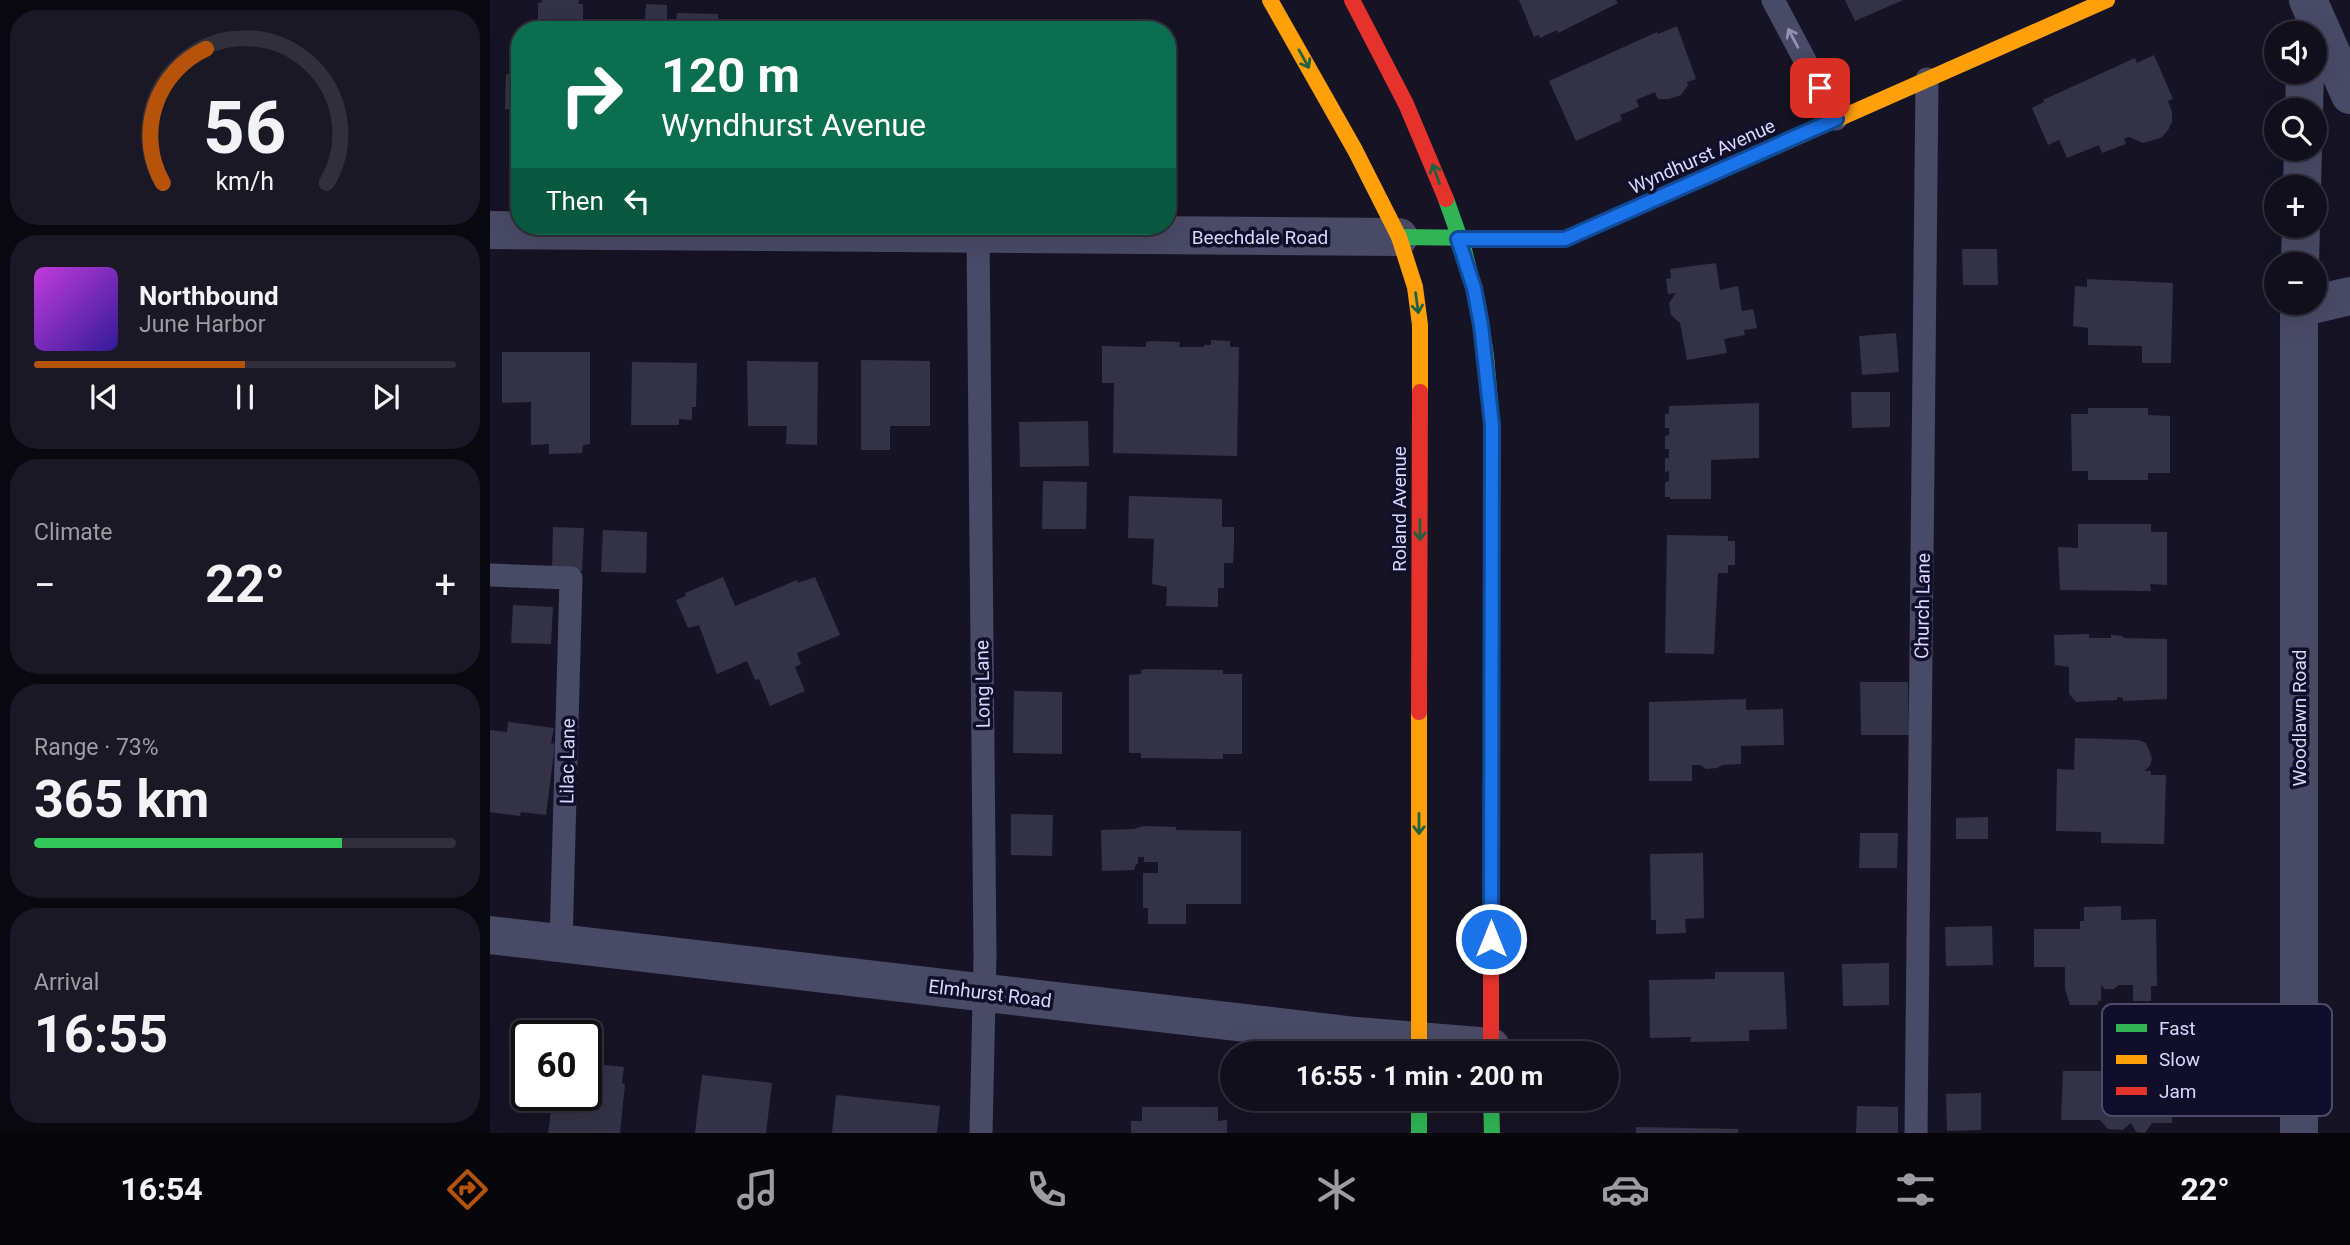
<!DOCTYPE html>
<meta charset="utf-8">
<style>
body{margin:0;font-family:Roboto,sans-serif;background:#191824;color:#f1f3f6;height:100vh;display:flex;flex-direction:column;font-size:26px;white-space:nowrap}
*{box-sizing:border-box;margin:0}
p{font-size:23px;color:#9c9ca3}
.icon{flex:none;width:38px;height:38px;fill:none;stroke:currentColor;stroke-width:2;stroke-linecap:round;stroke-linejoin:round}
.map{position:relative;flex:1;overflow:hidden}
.drawer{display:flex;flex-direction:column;gap:10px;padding:10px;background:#09080f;width:490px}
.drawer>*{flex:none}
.banner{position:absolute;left:21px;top:21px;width:665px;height:214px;border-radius:28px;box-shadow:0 7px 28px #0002,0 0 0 2px #302f3a;background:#0b6e4f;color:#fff;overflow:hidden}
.controls{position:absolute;left:1774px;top:21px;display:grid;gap:14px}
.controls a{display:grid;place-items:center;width:63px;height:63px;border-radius:50%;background:#100f1b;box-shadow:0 7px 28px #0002,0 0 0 2px #302f3a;font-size:35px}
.speed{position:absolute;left:21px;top:1020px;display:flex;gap:14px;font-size:35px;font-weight:700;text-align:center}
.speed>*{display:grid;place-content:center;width:91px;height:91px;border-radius:50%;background:#100f1b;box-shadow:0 7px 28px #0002,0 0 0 2px #302f3a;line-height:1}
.speed .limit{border:4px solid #111;border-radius:10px;background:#fff;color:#111}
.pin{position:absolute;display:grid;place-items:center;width:60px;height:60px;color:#fff;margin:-30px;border-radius:14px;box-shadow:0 4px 10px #0006}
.me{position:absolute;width:77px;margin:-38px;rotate:0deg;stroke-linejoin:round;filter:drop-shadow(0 0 5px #0008)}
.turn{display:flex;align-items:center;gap:24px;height:147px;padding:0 35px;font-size:32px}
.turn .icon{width:91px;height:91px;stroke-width:2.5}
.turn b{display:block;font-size:49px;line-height:60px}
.then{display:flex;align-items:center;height:66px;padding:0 35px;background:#0003;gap:14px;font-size:26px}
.big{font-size:52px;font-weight:700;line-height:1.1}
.drawer .card{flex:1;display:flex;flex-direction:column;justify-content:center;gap:10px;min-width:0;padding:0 24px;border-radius:28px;background:#191824}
.drawer .dial{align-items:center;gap:0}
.dial svg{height:182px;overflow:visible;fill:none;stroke:#302f3a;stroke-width:7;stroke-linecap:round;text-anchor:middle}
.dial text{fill:#f1f3f6;stroke:none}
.song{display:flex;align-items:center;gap:21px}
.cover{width:84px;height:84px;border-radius:10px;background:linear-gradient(135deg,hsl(290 70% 55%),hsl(250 70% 35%))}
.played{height:7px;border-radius:4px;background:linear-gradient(90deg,#b45309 50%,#302f3a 50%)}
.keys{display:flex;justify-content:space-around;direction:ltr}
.heat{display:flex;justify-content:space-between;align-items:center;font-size:38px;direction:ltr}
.charge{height:10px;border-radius:5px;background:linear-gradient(90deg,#34c759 73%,#302f3a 0)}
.trip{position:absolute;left:730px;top:1041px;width:399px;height:70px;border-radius:35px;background:#100f1b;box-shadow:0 7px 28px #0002,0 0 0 2px #302f3a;font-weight:700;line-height:70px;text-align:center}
.menu{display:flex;height:112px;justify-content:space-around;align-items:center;background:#06060b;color:#9c9ca3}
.menu .icon{width:49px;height:49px}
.menu .on{color:#b45309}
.menu b{font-size:32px;color:#f1f3f6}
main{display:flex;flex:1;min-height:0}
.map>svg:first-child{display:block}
</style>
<main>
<section class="drawer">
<div class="card dial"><svg viewBox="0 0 100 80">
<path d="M14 69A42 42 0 1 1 86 69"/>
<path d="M14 69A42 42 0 0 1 33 10" stroke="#b45309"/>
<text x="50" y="56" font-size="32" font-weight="700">56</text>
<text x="50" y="72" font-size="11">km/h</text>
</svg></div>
<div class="card">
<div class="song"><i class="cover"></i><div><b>Northbound</b><p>June Harbor</p></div></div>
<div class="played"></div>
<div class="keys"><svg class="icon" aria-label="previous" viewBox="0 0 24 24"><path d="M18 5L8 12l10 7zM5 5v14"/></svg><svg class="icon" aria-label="pause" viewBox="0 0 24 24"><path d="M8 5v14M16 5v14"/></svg><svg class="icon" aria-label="next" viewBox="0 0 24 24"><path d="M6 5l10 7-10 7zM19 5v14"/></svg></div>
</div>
<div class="card"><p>Climate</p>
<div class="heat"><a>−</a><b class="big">22°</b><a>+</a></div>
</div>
<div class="card"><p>Range · 73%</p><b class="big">365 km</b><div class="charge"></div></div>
<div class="card"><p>Arrival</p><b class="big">16:55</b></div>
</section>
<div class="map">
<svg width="1860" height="1133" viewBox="0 0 1860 1133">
<rect width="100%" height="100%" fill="#161424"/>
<path fill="#343246" d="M52 0H89L88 4H93V30H48V3H51Z
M1029 0H1126L1128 3 1068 33 1067 30 1050 38 1049 35 1044 37Z
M1355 0H1413L1365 21Z
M156 4 177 5V25H186L187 13 228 14V26L260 27V30H154Z
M447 20H529L530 30H447Z
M1187 26 1206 79 1197 82 1198 85 1191 95 1179 99H1168L1165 92 1146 100 1149 107 1130 115 1132 120 1086 141 1059 81 1167 32 1168 34Z
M30 32V59L23 55V35Z
M1664 55 1683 99 1678 101 1682 112V122L1678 130 1671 138 1653 143 1639 137 1634 139 1636 144 1612 153 1609 145 1577 158 1569 140 1558 145 1542 108 1554 102 1553 100 1645 58 1647 63Z
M16 74 30 75V110L15 109Z
M1472 249H1507L1508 285H1473Z
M1226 263 1230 290 1248 286 1252 311 1263 309 1267 328 1254 330 1255 335 1234 339 1237 353 1197 360 1190 323 1181 315 1179 303 1186 293 1178 294 1176 279 1181 278 1180 269Z
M1597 279 1683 283 1681 363H1652V346L1598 345V328L1583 326 1585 286 1597 287Z
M1406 333 1409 372 1372 375 1369 336Z
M721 340 740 341V347H749L747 456 623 453 624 383H612V346L656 347V342L661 341 690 342 689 347H714V345H721Z
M12 352H100V444L93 445 92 453 59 454V444L41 445V402L12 403Z
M371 360 440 361V426H400V450H371Z
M257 361 328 362 327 445 296 444 297 426H258Z
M142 362 207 363 206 407H202V420L189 419V425H141Z
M1361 392H1400V427L1362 428Z
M1269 403V458L1221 460V499H1180V497H1175V482L1179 481V471L1175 472V458H1179V449H1175V436L1179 435V428H1175V414H1179V406Z
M1598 408H1658V415L1680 416V473H1658V480H1598V471H1582L1581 414H1598Z
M598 421 599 466 530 467 529 422Z
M553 481 597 482 596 529H552Z
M639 496 732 499V527H744V544L743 563H734V588H728V607L676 606 677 587 662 584 664 539 638 538Z
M1588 524H1661V532H1677V585L1660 584 1661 591 1570 590 1568 547 1588 548Z
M63 527 94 528 92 571 62 570Z
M113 530 157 532 156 573 111 572Z
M1177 535 1238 536V541H1245V565H1238V573H1228L1224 654 1175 653Z
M233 577 245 606 307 580 308 583 325 577 350 635 307 653 311 664 305 667 315 691 280 706 269 679 265 680 257 661 227 674 209 625 198 628 186 600 196 596 195 593Z
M23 605 63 607 61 644 21 643Z
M1599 634V638H1621V635L1633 636V638L1677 639V699L1633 701V698L1627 697V700L1586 702 1579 694V667L1565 665 1564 635Z
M656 669 733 670V674H752V754H733V759L651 758V753H639V675L651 674V670Z
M1370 682H1418L1419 735H1371Z
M524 691 572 692V754L523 753Z
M1256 699V710L1293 709 1294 745 1251 746V764L1232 765 1227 768 1216 769 1210 765H1202V781H1159V702Z
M18 722 64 728 61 743 65 744 56 815 31 812 30 816 0 812V730L17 732Z
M1585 738 1649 740 1656 743 1662 758 1660 766 1654 771H1661V775H1676L1674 844 1611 843V832L1566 831 1567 769 1584 770Z
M521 814 563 815 562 856 521 855Z
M1498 817V839H1466V818Z
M653 826 686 827V830L751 831V904H696V924H658V908H653V873H668V862H654V857H648V864H646L644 870 612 871 611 830 644 829Z
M1370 833H1408L1407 868H1369Z
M1213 853 1214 918 1195 919 1196 933 1166 934V920H1161L1160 854Z
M1631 906V920L1666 919 1667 986H1661V1001H1643V985H1629L1624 989H1615L1611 985V1001H1608V1005H1580L1575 989V967H1544V929H1590V921H1594V907Z
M1502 926 1503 965 1456 966 1455 927Z
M1399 963V1005L1353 1006 1352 964Z
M1225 972H1294L1297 1029 1259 1030V1041L1200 1042 1201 1037 1160 1038 1159 980 1225 979Z
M1623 1054 1684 1056 1682 1123H1662L1655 1133 1646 1132 1641 1123 1633 1130 1618 1129 1610 1120H1571L1573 1071H1619V1066H1623Z
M96 1063 134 1067 132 1083 135 1084 130 1133H58L63 1096H96Z
M212 1075 282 1083 276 1133H205Z
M1491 1093V1130L1457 1131 1456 1094Z
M346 1095 450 1106 447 1133H342Z
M1367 1106 1408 1107V1133H1366Z
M652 1107H728V1121L737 1120V1133H641V1121H652Z
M1146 1127 1248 1129V1133H1146Z"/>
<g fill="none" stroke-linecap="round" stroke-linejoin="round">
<path stroke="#494a65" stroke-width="23" d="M1283 0 1346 119
M488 235 495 955 491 1133
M0 575 81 578 71 943
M1426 1133 1437 79"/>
<path stroke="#494a65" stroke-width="38" d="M1818 0 1860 95
M1814 110 1815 72
M1812 187 1813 149
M0 230 909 237
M1810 264 1811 226
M1809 303V1133
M1809 308 1860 296
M0 935 866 1036 1001 1047"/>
<path stroke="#30b455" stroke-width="16" d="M956 199 974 250 988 305 996 356 1002 425 1001 841
M909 237 1075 239 1289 145
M929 1099V1133
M1001 1099 1002 1133"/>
<path stroke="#ff9f0a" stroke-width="16" d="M780 0 865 150 909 237 925 287 930 325V392
M1289 145 1617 0
M929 1054V712"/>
<path stroke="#e5322d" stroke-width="16" d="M862 0 916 104 956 199
M929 712 930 392
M1001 1054V841"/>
</g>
<defs><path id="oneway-shaft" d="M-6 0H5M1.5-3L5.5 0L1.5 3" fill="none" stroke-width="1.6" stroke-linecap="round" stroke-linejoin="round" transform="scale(1.75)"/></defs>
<use stroke="#9190b2" href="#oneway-shaft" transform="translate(1303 38) rotate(-118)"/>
<g stroke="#206140">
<use href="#oneway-shaft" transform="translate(814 59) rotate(61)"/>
<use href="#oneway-shaft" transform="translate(946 174) rotate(-110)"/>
<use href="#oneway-shaft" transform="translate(927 303) rotate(82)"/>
<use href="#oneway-shaft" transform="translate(930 530) rotate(90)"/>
<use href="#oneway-shaft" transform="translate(929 824) rotate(90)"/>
</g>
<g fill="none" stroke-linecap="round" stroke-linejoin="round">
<defs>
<path id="route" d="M1001 939 1002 425 991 325 984 288 968 239H1075L1346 119 1330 88"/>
</defs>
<use href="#route" stroke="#114b97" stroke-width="18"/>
<use href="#route" stroke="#1a73e8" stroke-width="12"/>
</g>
<g text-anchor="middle" stroke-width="7" stroke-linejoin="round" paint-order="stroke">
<g font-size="19" fill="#d9d7ff" stroke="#110e2a">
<text transform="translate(1212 156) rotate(-24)" y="7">Wyndhurst Avenue</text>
<text x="770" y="244">Beechdale Road</text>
<text transform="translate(909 509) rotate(-90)" y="7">Roland Avenue</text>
<text transform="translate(1432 606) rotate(-89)" y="7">Church Lane</text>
<text transform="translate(492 684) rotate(-91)" y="7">Long Lane</text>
<text transform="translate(1809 718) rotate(-90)" y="7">Woodlawn Road</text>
<text transform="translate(77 761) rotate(-89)" y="7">Lilac Lane</text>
<text transform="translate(500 993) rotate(7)" y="7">Elmhurst Road</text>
</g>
</g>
<rect x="1612" y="1004" width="230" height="112" rx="10" fill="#110e2a" stroke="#4d4a6a" stroke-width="2"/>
<rect x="1626" y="1024" width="31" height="8" fill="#30b455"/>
<rect x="1626" y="1055" width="31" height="9" fill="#ff9f0a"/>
<rect x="1626" y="1087" width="31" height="8" fill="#e5322d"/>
<g font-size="19" fill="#d9d7ff">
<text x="1669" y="1035">Fast</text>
<text x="1669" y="1066">Slow</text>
<text x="1669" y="1098">Jam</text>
</g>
</svg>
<div class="controls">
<a><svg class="icon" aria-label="sound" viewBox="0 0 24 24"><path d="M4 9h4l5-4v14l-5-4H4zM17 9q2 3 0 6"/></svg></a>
<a><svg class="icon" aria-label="search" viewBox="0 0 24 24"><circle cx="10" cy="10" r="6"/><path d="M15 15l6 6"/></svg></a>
<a>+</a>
<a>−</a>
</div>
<div class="speed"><div class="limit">60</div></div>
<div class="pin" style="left:1330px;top:88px;background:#d93025"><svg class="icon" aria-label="arrive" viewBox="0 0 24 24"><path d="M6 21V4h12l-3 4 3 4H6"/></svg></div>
<svg class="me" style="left:1001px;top:939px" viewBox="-20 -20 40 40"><circle r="17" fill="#1a73e8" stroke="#fff" stroke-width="3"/><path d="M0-11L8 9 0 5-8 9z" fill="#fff"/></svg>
<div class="trip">16:55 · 1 min · 200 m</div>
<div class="banner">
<div class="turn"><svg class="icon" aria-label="right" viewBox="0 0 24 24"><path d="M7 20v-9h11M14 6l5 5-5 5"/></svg><div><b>120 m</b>Wyndhurst Avenue</div></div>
<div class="then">Then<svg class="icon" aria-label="left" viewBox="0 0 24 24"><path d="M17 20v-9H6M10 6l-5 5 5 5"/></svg></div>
</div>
</div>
</main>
<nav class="menu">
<b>16:54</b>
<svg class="icon on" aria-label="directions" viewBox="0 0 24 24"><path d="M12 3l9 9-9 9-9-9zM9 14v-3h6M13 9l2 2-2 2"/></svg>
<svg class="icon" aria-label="music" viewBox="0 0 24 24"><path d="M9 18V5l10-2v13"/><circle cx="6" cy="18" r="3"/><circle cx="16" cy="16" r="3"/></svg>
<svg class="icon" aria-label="phone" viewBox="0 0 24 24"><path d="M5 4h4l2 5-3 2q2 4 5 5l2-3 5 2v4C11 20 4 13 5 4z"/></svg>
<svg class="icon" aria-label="climate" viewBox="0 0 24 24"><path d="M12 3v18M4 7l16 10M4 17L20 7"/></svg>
<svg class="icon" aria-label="car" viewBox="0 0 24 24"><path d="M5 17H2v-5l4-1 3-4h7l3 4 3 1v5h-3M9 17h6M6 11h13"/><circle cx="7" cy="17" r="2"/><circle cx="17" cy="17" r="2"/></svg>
<svg class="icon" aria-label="filters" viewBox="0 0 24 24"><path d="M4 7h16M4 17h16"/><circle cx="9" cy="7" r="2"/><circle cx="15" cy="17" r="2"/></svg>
<b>22°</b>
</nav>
